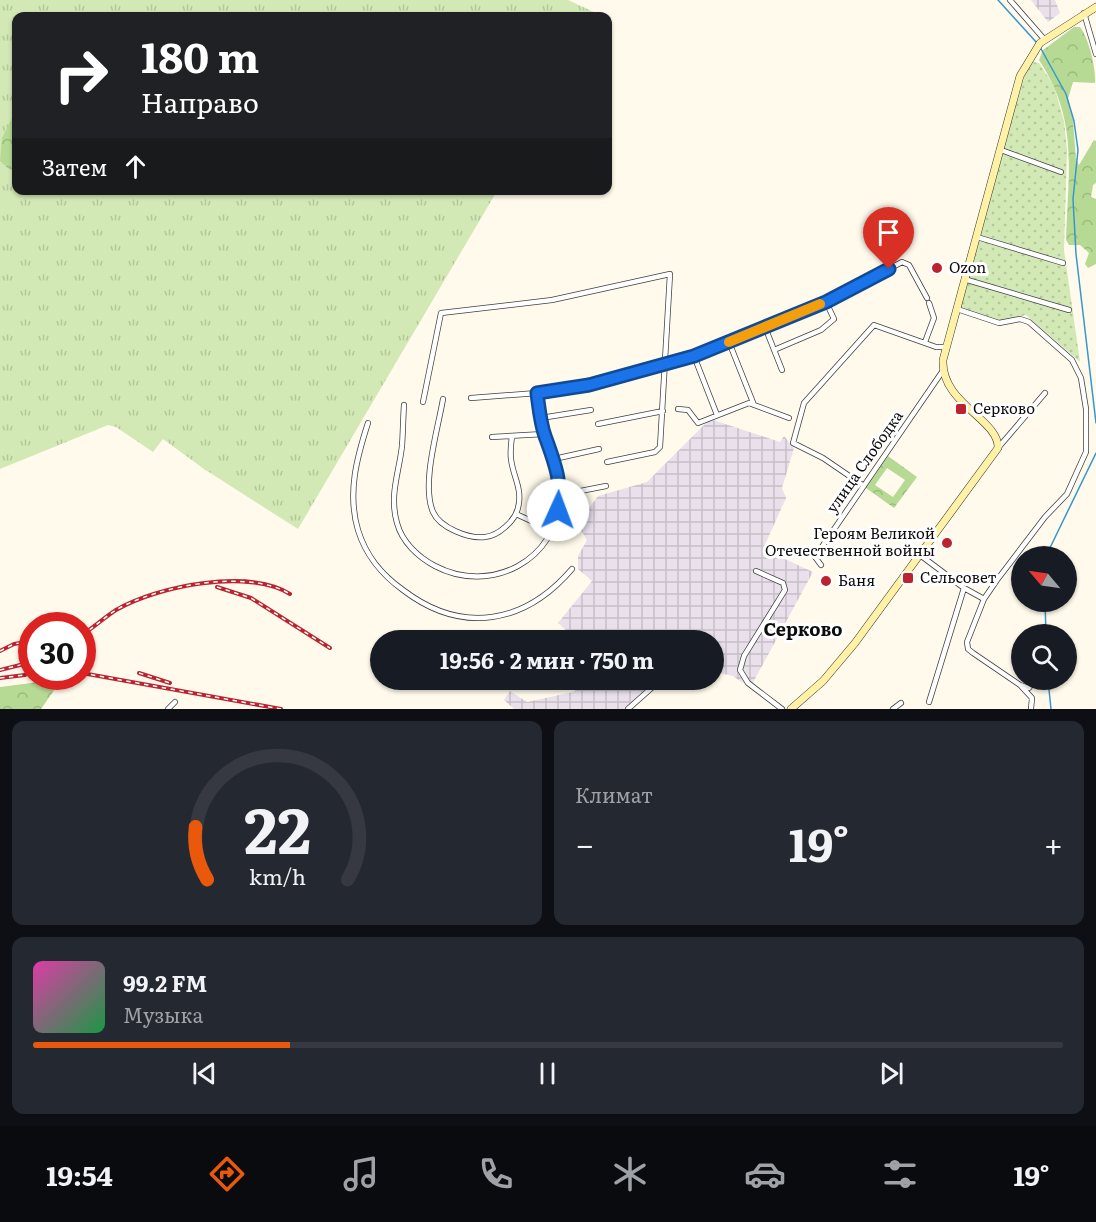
<!DOCTYPE html>
<html lang="ru">
<meta charset="utf-8">
<style>
body{margin:0;font-family:Literata,serif;background:#242831;color:#f1f3f6;height:100vh;display:flex;flex-direction:column;font-size:22px;white-space:nowrap}
*{box-sizing:border-box;margin:0}
p{font-size:20px;color:#9ea1a6}
.icon{flex:none;width:33px;height:33px;fill:none;stroke:currentColor;stroke-width:2;stroke-linecap:round;stroke-linejoin:round}
.map{position:relative;height:709px;overflow:hidden}
.details{display:flex;flex-direction:column;gap:12px;padding:12px;background:#0d0f14;flex:1}
.details>*{flex:none}
.hud{position:absolute;left:12px;top:12px;width:600px;height:183px;border-radius:12px;box-shadow:0 2px 4px #0004;background:#202124;color:#fff;overflow:hidden}
.needle{width:39px;rotate:299deg}
.fabs{position:absolute;left:1011px;top:546px;display:grid;gap:12px}
.fabs a{display:grid;place-items:center;width:66px;height:66px;border-radius:50%;background:#171b24;box-shadow:0 2px 4px #0004;font-size:30px}
.speed{position:absolute;left:18px;top:612px;display:flex;gap:12px;font-size:30px;font-weight:700;text-align:center}
.speed>*{display:grid;place-content:center;width:78px;height:78px;border-radius:50%;background:#171b24;box-shadow:0 2px 4px #0004;line-height:1}
.speed .limit{border:9px solid #d22;background:#fff;color:#111}
.pin{position:absolute;display:grid;place-items:center;width:51px;height:51px;color:#fff;margin:-62px -26px;border-radius:50% 50% 50% 0;rotate:-45deg;box-shadow:0 0 6px #0007}
.pin .icon{rotate:45deg}
.me{position:absolute;width:66px;margin:-33px;rotate:2deg;stroke-linejoin:round;filter:drop-shadow(0 0 4px #0008)}
.turn{display:flex;align-items:center;gap:21px;height:126px;padding:0 30px;font-size:27px}
.turn .icon{width:78px;height:78px;stroke-width:2.5}
.turn b{display:block;font-size:42px;line-height:51px}
.then{display:flex;align-items:center;height:57px;padding:0 30px;background:#0003;gap:12px;font-size:22px}
.big{font-size:45px;font-weight:700;line-height:1.1}
.details .card{flex:1;display:flex;flex-direction:column;justify-content:center;gap:9px;min-width:0;padding:0 21px;border-radius:12px;background:#242831}
.details .dial{align-items:center;gap:0}
.dial svg{height:156px;overflow:visible;fill:none;stroke:#363941;stroke-width:7;stroke-linecap:round;text-anchor:middle}
.dial text{fill:#f1f3f6;stroke:none}
.song{display:flex;align-items:center;gap:18px}
.cover{width:72px;height:72px;border-radius:9px;background:linear-gradient(135deg,hsl(320 70% 55%),hsl(140 70% 35%))}
.played{height:6px;border-radius:3px;background:linear-gradient(90deg,#ea580c 25%,#363941 25%)}
.keys{display:flex;justify-content:space-around;direction:ltr}
.heat{display:flex;justify-content:space-between;align-items:center;font-size:33px;direction:ltr}
.details .tiles{flex:1;display:grid;gap:12px;grid-template-columns:1fr 1fr}
.card:last-child{grid-column:span 2}
.trip{position:absolute;left:370px;top:630px;width:354px;height:60px;border-radius:30px;background:#171b24;box-shadow:0 2px 4px #0004;font-weight:700;line-height:60px;text-align:center}
.dock{display:flex;height:96px;justify-content:space-around;align-items:center;background:#090b0e;color:#9ea1a6}
.dock .icon{width:42px;height:42px}
.dock .selected{color:#ea580c}
.dock b{font-size:27px;color:#f1f3f6}
.map>svg:first-child{display:block}
</style>
<div class="map">
<svg width="1096" height="709" viewBox="0 0 1096 709">
<defs>
<pattern id="industrial-grid" width="8" height="8" patternUnits="userSpaceOnUse" patternTransform="scale(1.5)"><rect width="8" height="8" fill="#e9e0eb"/><path d="M0 4h8M4 0v8" fill="none" stroke="#c7bfc8"/></pattern>
<pattern id="grass-tufts" width="24" height="20" patternUnits="userSpaceOnUse" patternTransform="scale(1.5)"><rect width="24" height="20" fill="#d2e9b5"/><path d="M3 7l-1-3M5 7V3M7 7l1-3M15 17l-1-3M17 17v-4M19 17l1-3" fill="none" stroke="#b3c79a"/></pattern>
<pattern id="forest-crowns" width="20" height="18" patternUnits="userSpaceOnUse" patternTransform="scale(1.5)"><rect width="20" height="18" fill="#b6da94"/><path d="M2 6a3 3 0 1 1 6 0M12 15a3 3 0 1 1 6 0" fill="none" stroke="#9bba7e"/></pattern>
<pattern id="garden-dots" width="8" height="8" patternUnits="userSpaceOnUse" patternTransform="scale(1.5)"><rect width="8" height="8" fill="#d2e9b5"/><path d="M2 2h.1M6 6h.1" fill="none" stroke="#b3c79a" stroke-width="1.8" stroke-linecap="round"/></pattern>
</defs>
<rect width="100%" height="100%" fill="#fffaeb"/>
<path fill="url(#industrial-grid)" d="M1031 0H1055L1060 13 1048 22Z
M710 419 780 442 784 436 794 448 782 488 786 498 763 549 813 572 750 688 733 676 714 672V640H637L628 636 621 640H577L558 623 592 581 578 569V556L587 540 575 520 578 516H583L598 496 647 482Z
M589 680H655L624 709H514L504 700 510 691 527 702 573 692Z"/>
<path fill="url(#grass-tufts)" d="M0 0H568L594 12 596 16H16V190L497 191 298 529 204 469 163 439 153 452 116 427 108 425 0 469Z"/>
<path fill="url(#forest-crowns)" fill-rule="evenodd" d="M1074 27H1080C1089 39 1096 68 1095 83L1073 82 1068 99 1073 120 1076 160 1079 165 1094 140 1096 141V183L1093 185 1091 197 1096 199V264L1088 268 1085 264 1089 253 1080 245H1069L1066 240C1068 171 1079 121 1039 60L1043 50Z
M16 110V167L10 170 0 161 2 138Z
M888 456 917 477 894 508 866 488ZM887 468 905 480 893 497 875 485Z
M62 679 41 709H0V687Z"/>
<path fill="url(#garden-dots)" d="M1033 62 1039 63 1054 86 1064 121 1067 150 1064 250 1080 362 1026 315 998 321 961 308 1024 77Z"/>
<g fill="none" stroke-linecap="round" stroke-linejoin="round">
<path stroke="#3697ce" stroke-width="1.5" d="M998 0 1037 43
M1040 47 1066 94 1074 121 1078 150 1073 199 1076 254 1096 423
M1046 556 1096 453
M1045 602 1046 634
M1048 680 1051 709"/>
<defs>
<path id="street" d="M1010 0 1044 39
M1084 13 1096 54
M1001 150 1061 172
M977 237 1063 263
M964 279 1069 310
M957 309 999 323 1020 319 1029 322 1072 360 1081 378 1086 409V452L1067 494 1045 517 997 580 984 599 967 642 968 649 973 653 1020 685 1029 688 1035 680
M765 327 782 370
M729 342 754 405
M925 342 934 318 929 303
M774 350 821 330 834 319 826 302
M694 356 717 415
M471 398 537 393 589 385 694 356 826 302 902 262 909 265 927 298
M443 399C438 429 421 484 433 512 440 528 469 539 485 537 498 536 515 521 518 508 523 489 513 477 511 459 510 452 511 444 512 436
M423 402 441 313 552 300 670 274 660 447 655 452 607 462
M404 405C403 419 403 433 402 446 399 473 389 495 397 523 402 542 418 557 435 566 490 595 559 561 560 495 561 473 550 454 544 434 540 421 539 407 537 393
M678 409 688 410 698 423 749 403 789 418
M541 418 591 410
M368 423C357 457 347 493 358 530 366 556 381 574 403 590 462 635 525 624 572 569
M598 424 663 411
M492 437 544 434
M998 448 1045 393
M554 459 599 449
M864 486 823 458 793 443 804 403 874 325 936 347H946
M560 495 606 486
M516 514 551 530
M920 555 964 588 984 599
M821 565 815 557 942 372
M756 571 783 583 785 590 744 656 740 670 748 683 782 709
M1038 634V629
M1021 686 1032 698 1031 709
M929 702 964 588
M168 709 175 702
M628 709 656 684 675 680
M893 709 901 703"/>
<path id="secondary" d="M791 709 823 681 855 643 998 448C999 419 941 404 943 360L1020 76 1040 43 1096 7"/>
</defs>
<use href="#street" stroke="#3f3f3f" stroke-width="6"/>
<use href="#secondary" stroke="#2e2e2e" stroke-width="8"/>
<use href="#street" stroke="#fff" stroke-width="4.5"/>
<use href="#secondary" stroke="#fff2a6" stroke-width="7"/>
<defs>
<path id="rail" d="M217 587 251 598 330 648
M82 635C94 627 105 617 116 610 157 586 248 568 290 594
M0 651 14 644 32 641
M0 670 32 662
M82 673 281 709
M139 673 170 683
M0 678 25 675"/>
</defs>
<use href="#rail" stroke="#bc2330" stroke-width="4"/>
<use href="#rail" stroke="#fff" stroke-width="1.5" stroke-dasharray="4.5" stroke-linecap="butt"/>
</g>
<g fill="none" stroke-linecap="round" stroke-linejoin="round">
<defs>
<path id="route" d="M558 510C563 483 554 461 545 436 540 422 539 407 537 393L589 385 694 356 826 302 889 269"/>
</defs>
<use href="#route" stroke="#114b97" stroke-width="15"/>
<use href="#route" stroke="#1a73e8" stroke-width="10"/>
<path stroke="#f59e0b" stroke-width="10" d="M729 342 820 304"/>
</g>
<g fill="#bc2330" stroke="#fff" stroke-width="2">
<circle cx="937" cy="268" r="6"/>
<rect x="955" y="403" width="12" height="12" rx="3"/>
<circle cx="947" cy="543" r="6"/>
<rect x="902" y="572" width="12" height="12" rx="3"/>
<circle cx="826" cy="581" r="6"/>
</g>
<g text-anchor="middle" stroke-width="6" stroke-linejoin="round" paint-order="stroke">
<g font-size="15" fill="#0c0c0c" stroke="#fff" text-anchor="start">
<text x="949" y="273">Ozon</text>
<text x="973" y="414">Серково</text>
<text x="935" y="539" text-anchor="end">Героям Великой<tspan x="935" dy="17">Отечественной войны</tspan></text>
<text x="920" y="583">Сельсовет</text>
<text x="838" y="586">Баня</text>
</g>
<g font-size="15" fill="#0c0c0c" stroke="#fff">
<text transform="translate(865 462) rotate(-55)" y="5">улица Слободка</text>
</g>
<g font-size="18" font-weight="bold" fill="#0c0c0c" stroke="#fff">
<text x="803" y="636">Серково</text>
</g>
</g>
</svg>
<div class="fabs">
<a><svg class="needle" viewBox="-14 -14 28 28"><path d="M0-13l5 13h-10z" fill="#e53935"/><path d="M0 13l5-13h-10z" fill="#9ea1a6"/></svg></a>
<a><svg class="icon" aria-label="search" viewBox="0 0 24 24"><circle cx="10" cy="10" r="6"/><path d="M15 15l6 6"/></svg></a>
</div>
<div class="speed"><div class="limit">30</div></div>
<div class="pin" style="left:889px;top:269px;background:#d93025"><svg class="icon" aria-label="arrive" viewBox="0 0 24 24"><path d="M6 21V4h12l-3 4 3 4H6"/></svg></div>
<svg class="me" style="left:558px;top:510px" viewBox="-20 -20 40 40"><circle r="19" fill="#fff"/><path d="M0-13L10 11 0 6-10 11z" fill="#1a73e8"/></svg>
<div class="trip">19:56 · 2 мин · 750 m</div>
<div class="hud">
<div class="turn"><svg class="icon" aria-label="right" viewBox="0 0 24 24"><path d="M7 20v-9h11M14 6l5 5-5 5"/></svg><div><b>180 m</b>Направо</div></div>
<div class="then">Затем<svg class="icon" aria-label="ahead" viewBox="0 0 24 24"><path d="M12 20V5M6 11l6-6 6 6"/></svg></div>
</div>
</div>
<section class="details">
<div class="tiles">
<div class="card dial"><svg viewBox="0 0 100 80">
<path d="M14 69A42 42 0 1 1 86 69"/>
<path d="M14 69A42 42 0 0 1 8 42" stroke="#ea580c"/>
<text x="50" y="56" font-size="32" font-weight="700">22</text>
<text x="50" y="72" font-size="11">km/h</text>
</svg></div>
<div class="card"><p>Климат</p>
<div class="heat"><a>−</a><b class="big">19°</b><a>+</a></div>
</div>
<div class="card">
<div class="song"><i class="cover"></i><div><b>99.2 FM</b><p>Музыка</p></div></div>
<div class="played"></div>
<div class="keys"><svg class="icon" aria-label="previous" viewBox="0 0 24 24"><path d="M18 5L8 12l10 7zM5 5v14"/></svg><svg class="icon" aria-label="pause" viewBox="0 0 24 24"><path d="M8 5v14M16 5v14"/></svg><svg class="icon" aria-label="next" viewBox="0 0 24 24"><path d="M6 5l10 7-10 7zM19 5v14"/></svg></div>
</div>
</div>
</section>
<nav class="dock">
<b>19:54</b>
<svg class="icon selected" aria-label="directions" viewBox="0 0 24 24"><path d="M12 3l9 9-9 9-9-9zM9 14v-3h6M13 9l2 2-2 2"/></svg>
<svg class="icon" aria-label="music" viewBox="0 0 24 24"><path d="M9 18V5l10-2v13"/><circle cx="6" cy="18" r="3"/><circle cx="16" cy="16" r="3"/></svg>
<svg class="icon" aria-label="phone" viewBox="0 0 24 24"><path d="M5 4h4l2 5-3 2q2 4 5 5l2-3 5 2v4C11 20 4 13 5 4z"/></svg>
<svg class="icon" aria-label="climate" viewBox="0 0 24 24"><path d="M12 3v18M4 7l16 10M4 17L20 7"/></svg>
<svg class="icon" aria-label="car" viewBox="0 0 24 24"><path d="M5 17H2v-5l4-1 3-4h7l3 4 3 1v5h-3M9 17h6M6 11h13"/><circle cx="7" cy="17" r="2"/><circle cx="17" cy="17" r="2"/></svg>
<svg class="icon" aria-label="filters" viewBox="0 0 24 24"><path d="M4 7h16M4 17h16"/><circle cx="9" cy="7" r="2"/><circle cx="15" cy="17" r="2"/></svg>
<b>19°</b>
</nav>
